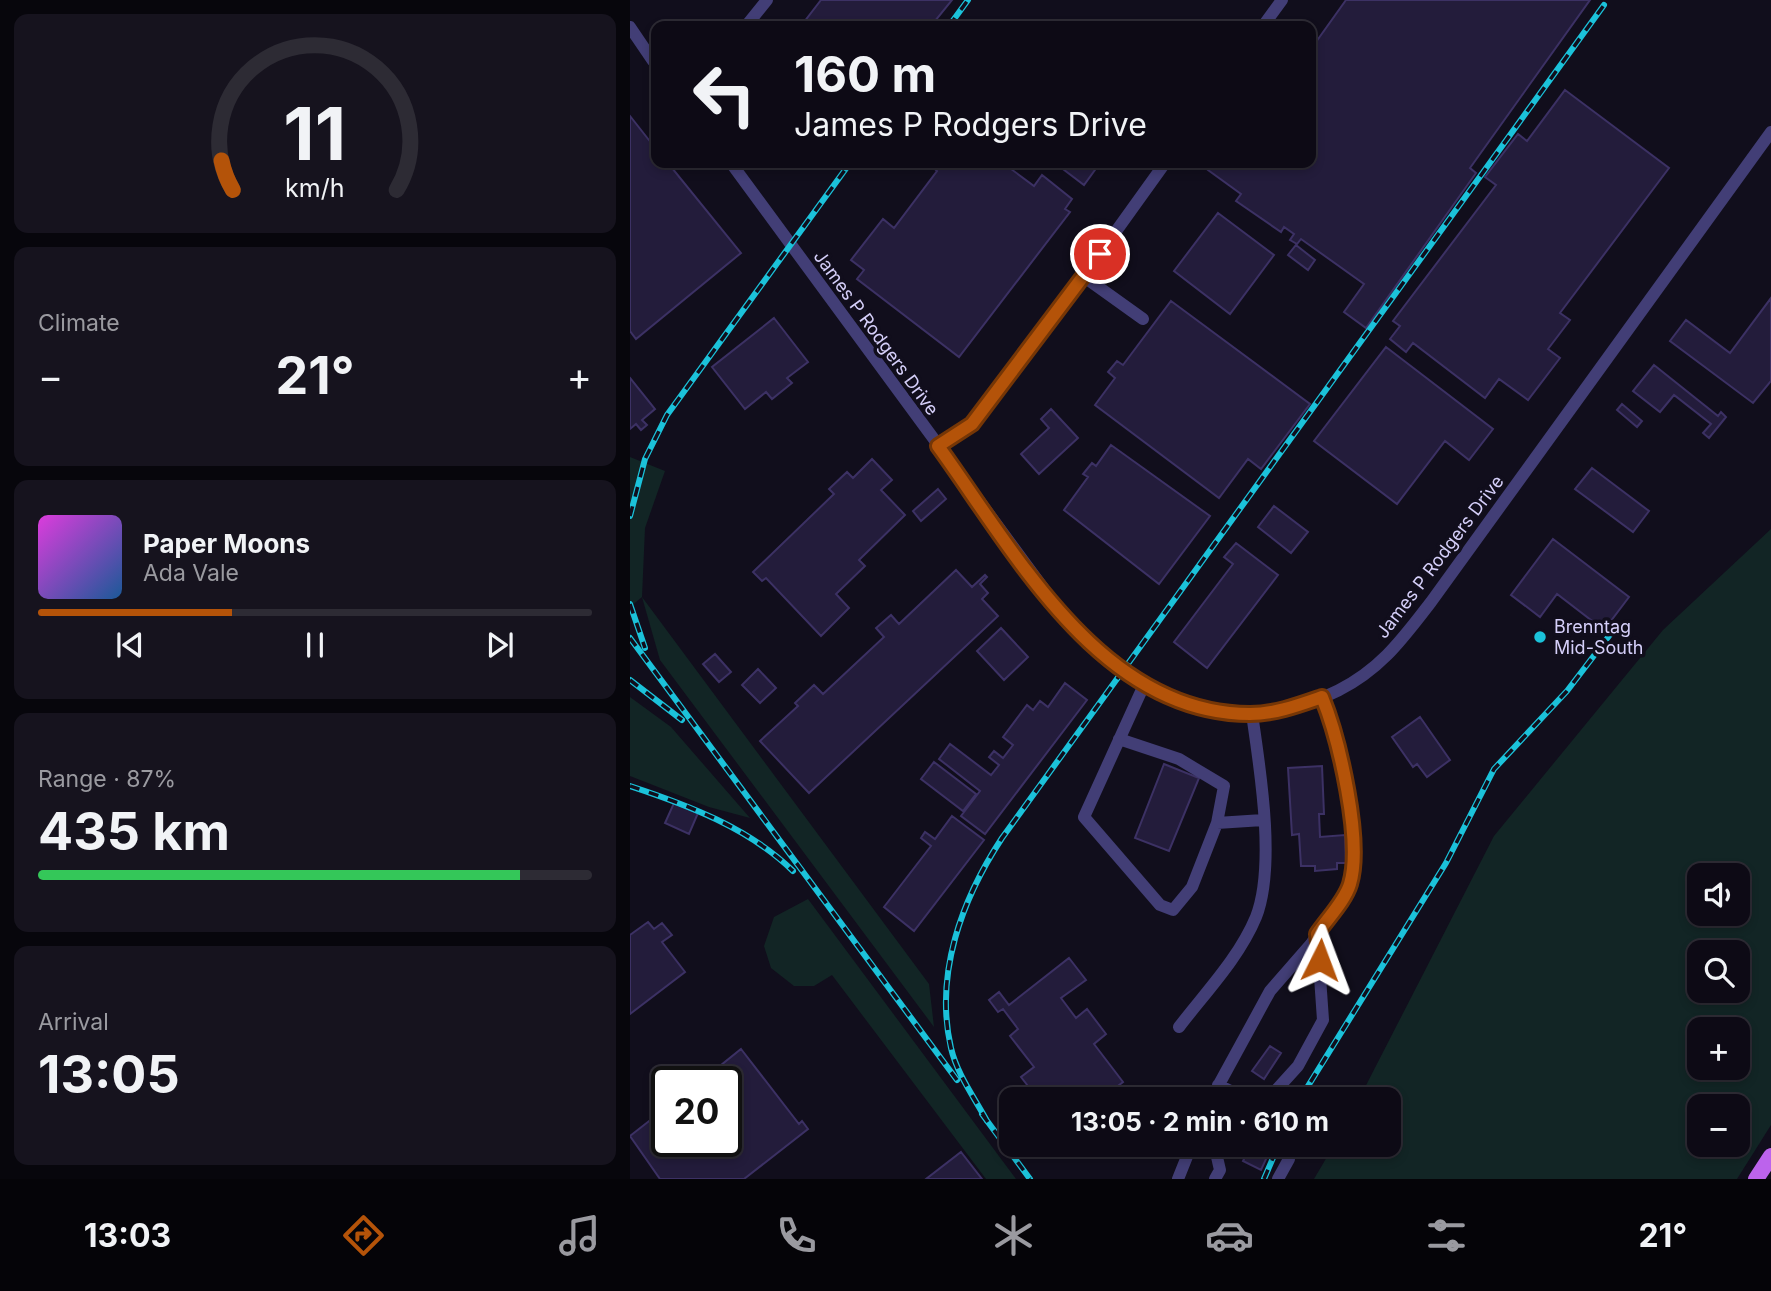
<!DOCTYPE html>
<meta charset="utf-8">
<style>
body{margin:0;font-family:Inter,sans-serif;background:#16131e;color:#f1f3f6;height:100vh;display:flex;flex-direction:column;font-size:26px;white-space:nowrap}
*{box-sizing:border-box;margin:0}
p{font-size:23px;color:#9a9aa0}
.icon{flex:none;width:38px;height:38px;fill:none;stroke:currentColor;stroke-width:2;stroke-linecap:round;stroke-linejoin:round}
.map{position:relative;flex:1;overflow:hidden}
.drawer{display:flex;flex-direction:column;gap:14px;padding:14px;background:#07060c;width:630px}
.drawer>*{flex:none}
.hud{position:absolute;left:21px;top:21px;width:665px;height:147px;border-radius:14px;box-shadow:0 4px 10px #0003,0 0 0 2px #2d2b34;background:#0d0a15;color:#f1f3f6;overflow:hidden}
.fabs{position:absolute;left:1057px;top:863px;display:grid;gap:14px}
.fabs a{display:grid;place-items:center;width:63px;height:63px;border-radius:14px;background:#0d0a15;box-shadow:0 4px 10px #0003,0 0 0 2px #2d2b34;font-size:35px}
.speed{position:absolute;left:21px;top:1066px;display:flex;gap:14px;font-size:35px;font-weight:700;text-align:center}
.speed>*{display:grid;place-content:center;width:91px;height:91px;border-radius:50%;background:#0d0a15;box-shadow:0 4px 10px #0003,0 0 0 2px #2d2b34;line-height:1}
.speed .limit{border:4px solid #111;border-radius:10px;background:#fff;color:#111}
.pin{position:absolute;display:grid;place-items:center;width:60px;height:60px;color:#fff;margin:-30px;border:4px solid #fff;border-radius:50%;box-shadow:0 2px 7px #0007}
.me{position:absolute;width:77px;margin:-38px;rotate:3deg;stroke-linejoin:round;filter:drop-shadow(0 0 5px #0008)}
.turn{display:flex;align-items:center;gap:24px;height:147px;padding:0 28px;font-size:32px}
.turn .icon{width:91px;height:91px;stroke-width:2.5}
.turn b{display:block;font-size:49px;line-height:60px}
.big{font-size:52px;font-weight:700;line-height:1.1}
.drawer .tile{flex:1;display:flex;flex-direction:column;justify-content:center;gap:10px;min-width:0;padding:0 24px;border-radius:14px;background:#16131e}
.drawer .dial{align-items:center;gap:0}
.dial svg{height:182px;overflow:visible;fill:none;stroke:#2d2b34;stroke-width:7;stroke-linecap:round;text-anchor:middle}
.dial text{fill:#f1f3f6;stroke:none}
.song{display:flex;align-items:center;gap:21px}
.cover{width:84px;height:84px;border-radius:10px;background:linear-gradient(135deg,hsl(300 70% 55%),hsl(210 70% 35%))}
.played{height:7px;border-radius:4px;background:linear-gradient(90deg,#b45309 35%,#2d2b34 35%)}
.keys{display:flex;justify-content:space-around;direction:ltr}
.heat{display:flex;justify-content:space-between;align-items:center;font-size:38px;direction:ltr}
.charge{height:10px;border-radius:5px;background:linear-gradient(90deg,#34c759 87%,#2d2b34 0)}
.trip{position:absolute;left:369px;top:1087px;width:402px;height:70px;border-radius:14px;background:#0d0a15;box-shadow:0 4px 10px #0003,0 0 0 2px #2d2b34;font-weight:700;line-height:70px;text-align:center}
.dock{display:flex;height:112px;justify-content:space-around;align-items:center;background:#050408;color:#9a9aa0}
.dock .icon{width:49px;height:49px}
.dock .selected{color:#b45309}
.dock b{font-size:32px;color:#f1f3f6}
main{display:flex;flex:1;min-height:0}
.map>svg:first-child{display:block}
</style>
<main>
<section class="drawer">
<div class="tile dial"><svg viewBox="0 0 100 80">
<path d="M14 69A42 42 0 1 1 86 69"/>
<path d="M14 69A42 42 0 0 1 9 56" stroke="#b45309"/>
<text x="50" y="56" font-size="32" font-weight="700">11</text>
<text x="50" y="72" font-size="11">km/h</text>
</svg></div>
<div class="tile"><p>Climate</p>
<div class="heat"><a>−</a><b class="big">21°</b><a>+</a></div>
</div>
<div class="tile">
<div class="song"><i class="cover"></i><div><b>Paper Moons</b><p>Ada Vale</p></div></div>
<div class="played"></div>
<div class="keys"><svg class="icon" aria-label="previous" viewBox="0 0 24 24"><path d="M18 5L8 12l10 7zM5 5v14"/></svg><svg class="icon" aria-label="pause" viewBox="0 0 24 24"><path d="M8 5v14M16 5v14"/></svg><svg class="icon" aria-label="next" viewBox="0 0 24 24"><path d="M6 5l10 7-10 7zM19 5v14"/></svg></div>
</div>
<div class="tile"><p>Range · 87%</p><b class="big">435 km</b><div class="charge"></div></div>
<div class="tile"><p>Arrival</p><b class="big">13:05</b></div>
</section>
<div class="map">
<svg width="1141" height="1179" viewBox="0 0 1141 1179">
<rect width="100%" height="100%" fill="#110e1c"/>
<path fill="#122525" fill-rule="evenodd" d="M0 457 35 471 15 528 12 597 299 984 304 1027 30 660 12 597 0 607Z
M1141 529V1125L1107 1179H684L704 1145 760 1144V1099H729L864 836 1033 630ZM1108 875V914H1069V875ZM1108 952V990H1069V952ZM1108 1029V1068H1069V1029ZM1108 1106V1144H1069V1106Z
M0 697 41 727 120 818 79 807 0 776Z
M178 899 386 1179H356L202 975 184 986H164L141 968 134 946 144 917Z"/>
<path fill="#231c3b" stroke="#3c3164" stroke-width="2" d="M191 0H322L301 26H171Z
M716 0H960L840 168 846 173 736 328 714 312 734 284 671 239 667 244 660 240 664 234 654 227 651 232 606 201 611 194 578 170 583 163H681V49Z
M935 90 1039 168 930 313 940 320 918 349 930 358 898 400 869 379 855 398 783 343 776 352 760 339 770 326 763 321 866 185 855 177 888 134 897 141Z
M0 116 26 149V163H38L111 253 6 339 0 331Z
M309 163H373L404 186 412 175 442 199 435 209 440 212 329 357 227 279 234 270 221 260 253 219 264 228 307 171 305 169Z
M425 163H470L454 185Z
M588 213 644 255 600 314 544 271Z
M666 245 685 260 678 270 658 255Z
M1141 298V381L1123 403 1040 341 1056 320 1100 353Z
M541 301 680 404 631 469 618 459 589 498 465 405 485 378 478 372 487 361 493 365Z
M144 318 178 362 157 378 162 383 142 399 136 392 115 409 82 367Z
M756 347 863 429 839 460 815 441 767 504 684 441Z
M1024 365 1088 416 1091 412 1096 417 1079 438 1073 433 1081 424 1044 395 1030 412 1003 391Z
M0 378 25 409 12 420 17 425 11 430 6 424 0 429Z
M992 404 1012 421 1007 427 987 410Z
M421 409 448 438 409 474 391 454 419 428 411 419Z
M481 445 580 516 529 584 434 510 458 477 453 474 462 463 466 466Z
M242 459 262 480 251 490 275 515 229 560 235 566 206 594 219 608 191 636 136 578 132 581 123 572 204 494 199 489 217 472 223 478Z
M962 468 1019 511 1003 532 945 489Z
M308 489 316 499 291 521 283 511Z
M644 506 678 532 661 553 628 527Z
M923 539 999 597 974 630 927 594 910 617 881 595Z
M606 543 648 575 577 668 544 642 603 564 594 557Z
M326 570 342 587 355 575 357 577 350 584 358 593 352 599 368 616 179 793 130 741 168 706 165 703 184 685 193 694 254 637 246 628 261 615 269 624Z
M371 628 398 657 374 680 347 651Z
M85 654 101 672 89 682 73 664Z
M128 669 146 688 130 703 112 685Z
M435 683 457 700 355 834 331 816 350 791 309 759 320 744 361 775 369 765 359 757 364 751 373 758 383 745 373 737 397 705 403 710 410 701 418 707Z
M790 717 820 760 797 777 787 764 783 767 762 737Z
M304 762 346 794 333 811 291 779Z
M534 764 569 778 539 851 505 838Z
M692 766 694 814H689L690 837 715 835 716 863H707V869L685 871V866H671L669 834 662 835 658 768Z
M44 803 68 813 59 834 35 823Z
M322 816 354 840 284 931 254 907 301 846 291 838 295 832 305 839Z
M18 922 24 929 32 923 42 935 32 942 55 972 0 1014V935Z
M439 958 456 980 431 998 446 1018 457 1009 476 1034 464 1044 493 1082 471 1099H408L391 1077 404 1067 380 1036 388 1029 373 1009 368 1012 359 1000 369 992 379 1005Z
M640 1046 651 1053 634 1079 622 1071Z
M111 1049 169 1124 172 1121 178 1129 114 1179H30L0 1136 37 1107V1141H96V1082H70Z
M621 1144H643L631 1170 613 1161Z
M331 1152 352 1179H296Z"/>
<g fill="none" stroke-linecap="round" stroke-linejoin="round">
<path stroke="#423e76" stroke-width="12" d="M116 26 137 0
M633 26 652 0
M0 27 23 61
M101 163 442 627C469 651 496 680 530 695 605 728 698 714 757 655 773 639 787 620 801 602L1141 132
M453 276 513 319
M308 446 342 424 413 333 535 163
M514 685 454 817 530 905 543 910 562 887 587 823 633 820
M489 739 549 759 594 786 587 823
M549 1027C575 993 609 958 626 917 646 866 630 769 622 714
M588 1085 617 1099
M581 1099 640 991 681 944 720 885 725 853 716 784 702 720 692 697
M638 1099 668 1066 693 1020 687 934
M584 1144 590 1170 585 1179
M548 1179 562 1144
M648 1179 659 1159 658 1144"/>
<path stroke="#bc63ec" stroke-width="16" d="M1126 1179 1141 1156"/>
<defs>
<path id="rail" d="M319 26 338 0
M0 516 15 459 37 415 220 163
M0 604 15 648
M0 638 327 1080
M0 680 52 720
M0 786C58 805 119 828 163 871
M670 1099 816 863 864 769 937 691 982 632
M352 1114 400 1179
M357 1121C344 1097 327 1074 321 1048 304 974 332 899 372 838L974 5
M634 1179 649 1144"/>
</defs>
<use href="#rail" stroke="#1bc2da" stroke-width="6"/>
<use href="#rail" stroke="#110e1c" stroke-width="3.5" stroke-dasharray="10" stroke-linecap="butt"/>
</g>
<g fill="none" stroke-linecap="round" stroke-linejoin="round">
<defs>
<path id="route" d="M470 254 342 424 308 446C385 552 471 714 620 714 645 714 669 705 692 697 709 739 733 841 720 884 715 901 697 919 687 934L690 960"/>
</defs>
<use href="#route" stroke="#753606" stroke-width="18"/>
<use href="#route" stroke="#b45309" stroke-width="12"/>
</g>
<circle fill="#1bc2da" stroke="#110e1c" stroke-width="2.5" cx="910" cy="637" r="7"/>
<g text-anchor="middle" stroke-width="7" stroke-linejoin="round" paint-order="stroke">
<g font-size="18" fill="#d5cff9" stroke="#110e1c">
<text transform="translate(246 333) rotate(54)" y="6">James P Rodgers Drive</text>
<text transform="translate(810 557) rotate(-53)" y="6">James P Rodgers Drive</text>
</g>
<g font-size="18" fill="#d5cff9" stroke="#110e1c" text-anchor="start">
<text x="924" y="633">Brenntag<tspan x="924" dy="21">Mid-South</tspan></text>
</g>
</g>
</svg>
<div class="fabs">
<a><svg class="icon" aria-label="sound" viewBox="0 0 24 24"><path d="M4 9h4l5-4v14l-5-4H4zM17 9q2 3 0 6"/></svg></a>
<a><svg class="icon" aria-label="search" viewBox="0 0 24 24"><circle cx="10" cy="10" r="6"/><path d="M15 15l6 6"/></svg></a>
<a>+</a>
<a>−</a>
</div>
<div class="speed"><div class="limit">20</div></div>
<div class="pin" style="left:470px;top:254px;background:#d93025"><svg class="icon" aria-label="arrive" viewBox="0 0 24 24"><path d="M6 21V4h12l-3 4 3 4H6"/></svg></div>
<svg class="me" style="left:690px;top:960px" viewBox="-20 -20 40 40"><path d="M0-17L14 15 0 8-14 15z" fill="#b45309" stroke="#fff" stroke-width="4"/></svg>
<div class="trip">13:05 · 2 min · 610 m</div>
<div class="hud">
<div class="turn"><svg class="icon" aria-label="left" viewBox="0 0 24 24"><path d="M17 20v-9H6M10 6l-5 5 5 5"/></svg><div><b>160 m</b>James P Rodgers Drive</div></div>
</div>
</div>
</main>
<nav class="dock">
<b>13:03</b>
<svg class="icon selected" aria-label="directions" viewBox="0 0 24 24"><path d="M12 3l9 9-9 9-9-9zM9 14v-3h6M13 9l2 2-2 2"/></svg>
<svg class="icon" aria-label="music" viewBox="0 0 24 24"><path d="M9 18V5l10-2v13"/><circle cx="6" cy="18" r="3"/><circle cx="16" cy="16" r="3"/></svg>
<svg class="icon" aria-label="phone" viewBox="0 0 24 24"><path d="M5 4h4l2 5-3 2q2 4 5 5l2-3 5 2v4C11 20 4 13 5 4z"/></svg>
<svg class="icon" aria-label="climate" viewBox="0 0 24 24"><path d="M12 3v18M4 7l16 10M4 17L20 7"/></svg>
<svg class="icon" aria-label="car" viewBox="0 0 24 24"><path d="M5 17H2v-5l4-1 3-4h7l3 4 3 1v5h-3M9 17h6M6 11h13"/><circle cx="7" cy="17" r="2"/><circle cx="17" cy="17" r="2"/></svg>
<svg class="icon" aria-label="filters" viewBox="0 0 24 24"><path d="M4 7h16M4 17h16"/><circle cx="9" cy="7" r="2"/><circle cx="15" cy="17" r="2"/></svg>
<b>21°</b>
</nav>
